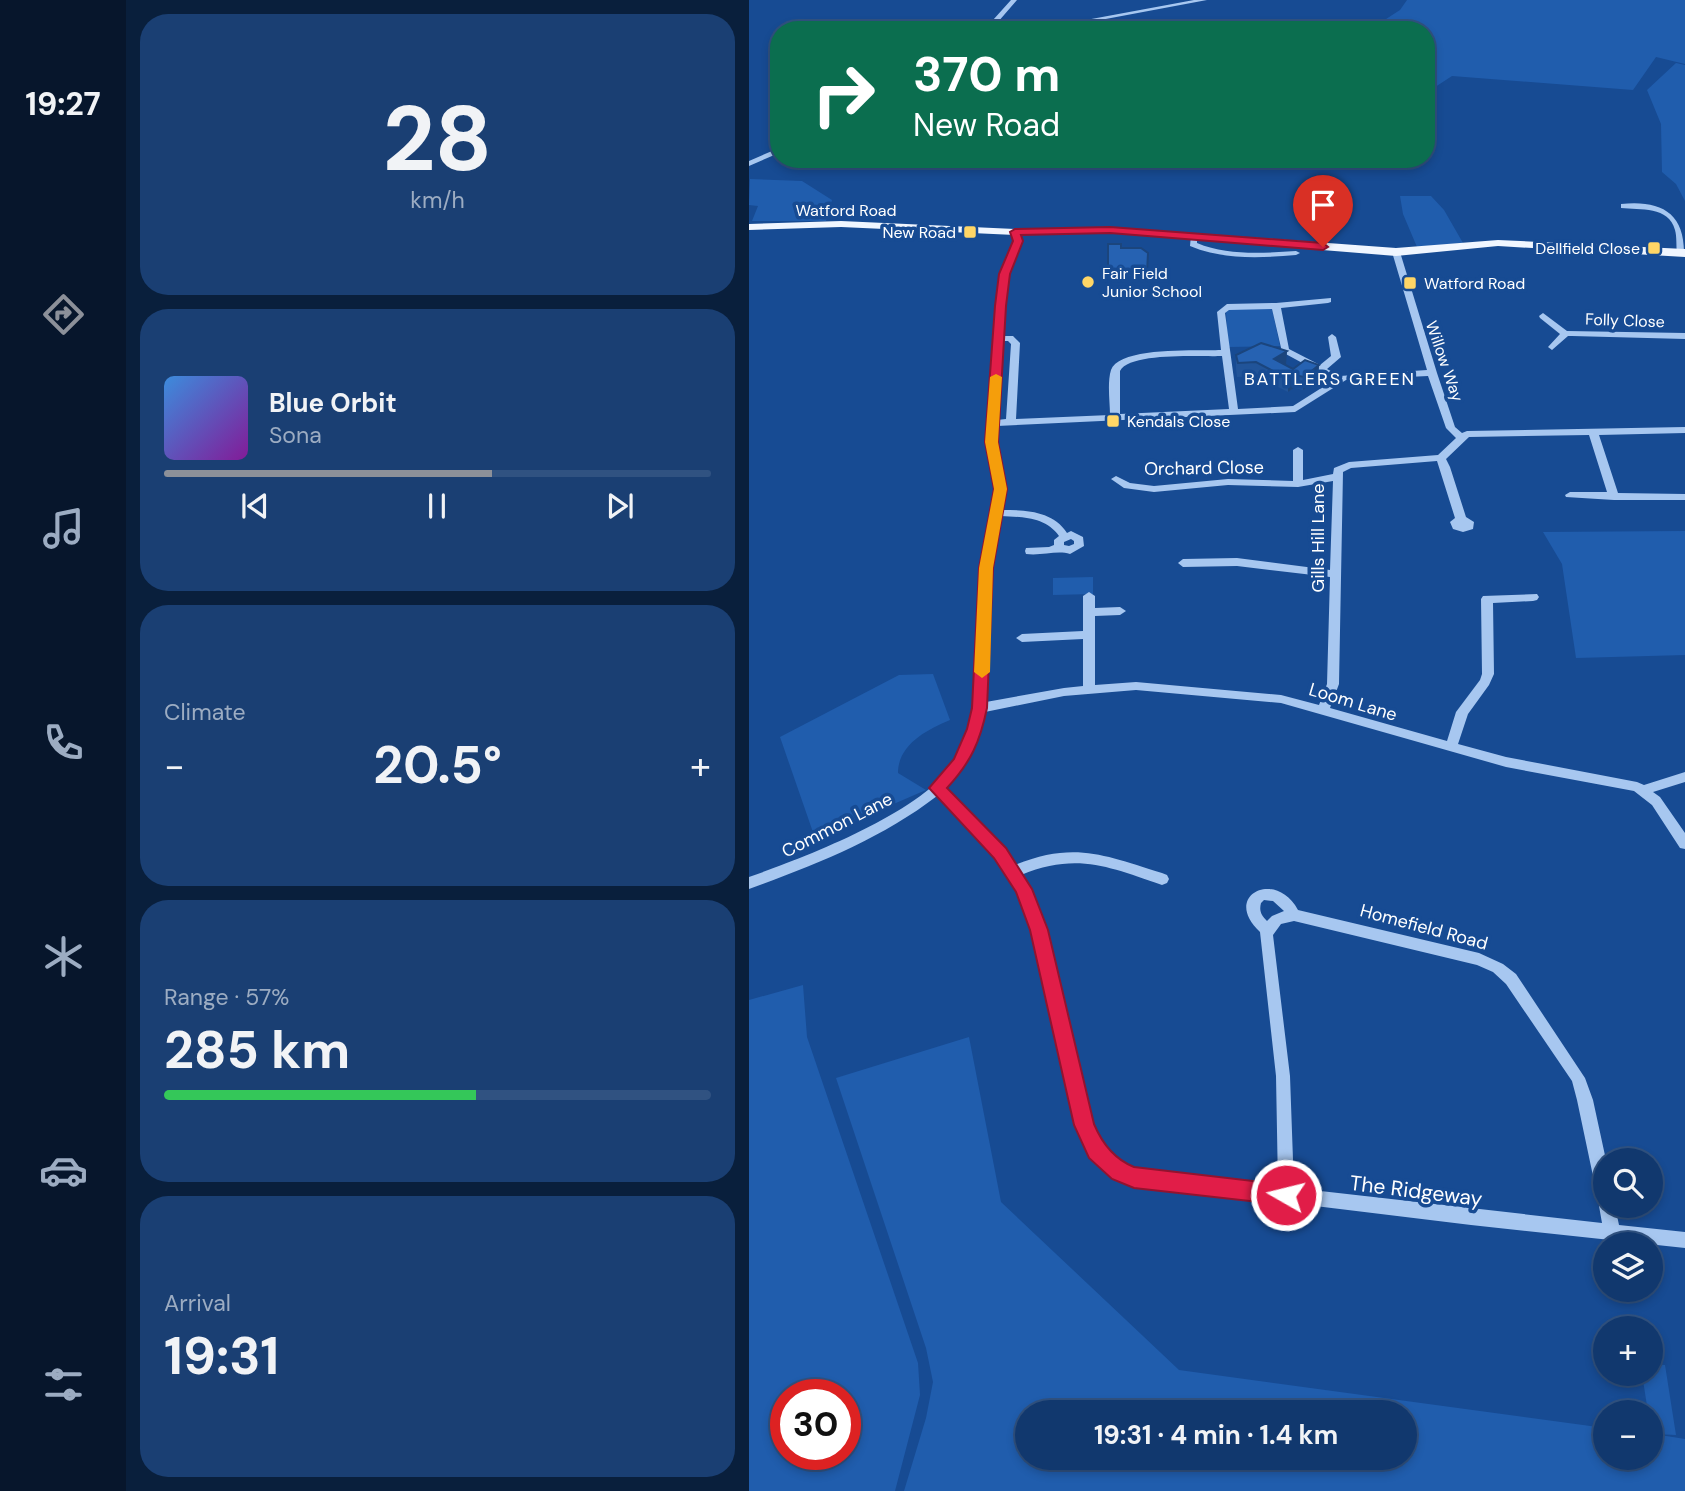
<!DOCTYPE html>
<meta charset="utf-8">
<style>
body{margin:0;font-family:"DM Sans",sans-serif;background:#1a3f73;color:#f1f3f6;height:100vh;display:flex;flex-direction:column;font-size:26px;white-space:nowrap}
*{box-sizing:border-box;margin:0}
p{font-size:23px;color:#9cacc2}
.icon{flex:none;width:38px;height:38px;fill:none;stroke:currentColor;stroke-width:2;stroke-linecap:round;stroke-linejoin:round}
.map{position:relative;flex:1;overflow:hidden}
.sheet{display:flex;flex-direction:column;gap:14px;padding:14px;background:#091f3c;width:623px}
.sheet>*{flex:none}
.banner{position:absolute;left:21px;top:21px;width:665px;height:147px;border-radius:28px;box-shadow:0 4px 10px #0003,0 0 0 2px #305281;background:#0b6e4f;color:#fff;overflow:hidden}
.buttons{position:absolute;left:844px;top:1148px;display:grid;gap:14px}
.buttons a{display:grid;place-items:center;width:70px;height:70px;border-radius:50%;background:#11386e;box-shadow:0 4px 10px #0003,0 0 0 2px #305281;font-size:35px}
.speed{position:absolute;left:21px;top:1379px;display:flex;gap:14px;font-size:35px;font-weight:700;text-align:center}
.speed>*{display:grid;place-content:center;width:91px;height:91px;border-radius:50%;background:#11386e;box-shadow:0 4px 10px #0003,0 0 0 2px #305281;line-height:1}
.speed .limit{border:10px solid #d22;background:#fff;color:#111}
.pin{position:absolute;display:grid;place-items:center;width:60px;height:60px;color:#fff;margin:-72px -30px;border-radius:50% 50% 50% 0;rotate:-45deg;box-shadow:0 0 7px #0007}
.pin .icon{rotate:45deg}
.me{position:absolute;width:77px;margin:-38px;rotate:278deg;stroke-linejoin:round;filter:drop-shadow(0 0 5px #0008)}
.turn{display:flex;align-items:center;gap:24px;height:147px;padding:0 28px;font-size:32px}
.turn .icon{width:91px;height:91px;stroke-width:2.5}
.turn b{display:block;font-size:49px;line-height:60px}
.big{font-size:52px;font-weight:700;line-height:1.1}
.sheet .tile{flex:1;display:flex;flex-direction:column;justify-content:center;gap:10px;min-width:0;padding:0 24px;border-radius:28px;background:#1a3f73}
.sheet .dial{align-items:center;gap:0}
.dial b{font-size:91px;line-height:1}
.song{display:flex;align-items:center;gap:21px}
.cover{width:84px;height:84px;border-radius:10px;background:linear-gradient(135deg,hsl(210 70% 55%),hsl(290 70% 35%))}
.played{height:7px;border-radius:4px;background:linear-gradient(90deg,#8c9099 60%,#305281 60%)}
.keys{display:flex;justify-content:space-around;direction:ltr}
.heat{display:flex;justify-content:space-between;align-items:center;font-size:38px;direction:ltr}
.charge{height:10px;border-radius:5px;background:linear-gradient(90deg,#34c759 57%,#305281 0)}
.trip{position:absolute;left:266px;top:1400px;width:402px;height:70px;border-radius:35px;background:#11386e;box-shadow:0 4px 10px #0003,0 0 0 2px #305281;font-weight:700;line-height:70px;text-align:center}
main{display:flex;flex:1;min-height:0}
.menu{display:flex;flex-direction:column;width:126px;justify-content:space-around;align-items:center;background:#07162c;color:#9cacc2}
.menu .icon{width:49px;height:49px}
.menu .current{color:#8c9099}
.menu b{font-size:32px;color:#f1f3f6}
.map>svg:first-child{display:block}
</style>
<main>
<nav class="menu">
<b>19:27</b>
<svg class="icon current" aria-label="directions" viewBox="0 0 24 24"><path d="M12 3l9 9-9 9-9-9zM9 14v-3h6M13 9l2 2-2 2"/></svg>
<svg class="icon" aria-label="music" viewBox="0 0 24 24"><path d="M9 18V5l10-2v13"/><circle cx="6" cy="18" r="3"/><circle cx="16" cy="16" r="3"/></svg>
<svg class="icon" aria-label="phone" viewBox="0 0 24 24"><path d="M5 4h4l2 5-3 2q2 4 5 5l2-3 5 2v4C11 20 4 13 5 4z"/></svg>
<svg class="icon" aria-label="climate" viewBox="0 0 24 24"><path d="M12 3v18M4 7l16 10M4 17L20 7"/></svg>
<svg class="icon" aria-label="car" viewBox="0 0 24 24"><path d="M5 17H2v-5l4-1 3-4h7l3 4 3 1v5h-3M9 17h6M6 11h13"/><circle cx="7" cy="17" r="2"/><circle cx="17" cy="17" r="2"/></svg>
<svg class="icon" aria-label="filters" viewBox="0 0 24 24"><path d="M4 7h16M4 17h16"/><circle cx="9" cy="7" r="2"/><circle cx="15" cy="17" r="2"/></svg>
</nav>
<section class="sheet">
<div class="tile dial"><b>28</b><p>km/h</p></div>
<div class="tile">
<div class="song"><i class="cover"></i><div><b>Blue Orbit</b><p>Sona</p></div></div>
<div class="played"></div>
<div class="keys"><svg class="icon" aria-label="previous" viewBox="0 0 24 24"><path d="M18 5L8 12l10 7zM5 5v14"/></svg><svg class="icon" aria-label="pause" viewBox="0 0 24 24"><path d="M8 5v14M16 5v14"/></svg><svg class="icon" aria-label="next" viewBox="0 0 24 24"><path d="M6 5l10 7-10 7zM19 5v14"/></svg></div>
</div>
<div class="tile"><p>Climate</p>
<div class="heat"><a>−</a><b class="big">20.5°</b><a>+</a></div>
</div>
<div class="tile"><p>Range · 57%</p><b class="big">285 km</b><div class="charge"></div></div>
<div class="tile"><p>Arrival</p><b class="big">19:31</b></div>
</section>
<div class="map">
<svg width="936" height="1491" viewBox="0 0 936 1491">
<rect width="100%" height="100%" fill="#174b93"/>
<path fill="#205dad" fill-rule="evenodd" d="M658 0H936V64L907 57 884 90 703 76 677 93V30H620L651 10Z
M927 63 936 65V201L927 184 913 172 912 124 898 90Z
M1 179 53 181 83 200 77 221H3L9 206 0 205Z
M651 196H682L695 210 714 243 668 247 654 214Z
M481 309H523L531 346 479 347 477 312Z
M936 531V655L827 658 813 564 794 532Z
M344 577V594L304 595V578Z
M184 674 201 720C177 730 149 745 149 773L177 790 66 838 31 737 150 675Z
M54 985 58 1037 169 1363 171 1395 146 1491H0V1000ZM37 1395H96V1454H37Z
M220 1037 252 1202 430 1370 856 1428V1458H901V1412H899L893 1374H901V1364L916 1365 927 1435 905 1434 936 1439V1491H155L177 1418 184 1382 177 1348 87 1078ZM656 1412V1458H278V1412Z"/>
<g fill="none" stroke-linecap="round" stroke-linejoin="round">
<path fill="#a7c7f0" fill-rule="evenodd" d="M262 0H268L242 30H235Z
M445 0H458L298 30H283Z
M30 148V153L0 166V161Z
M872 204C911 200 936 212 935 255L928 253C927 246 928 237 926 230 920 206 891 210 872 208Z
M263 230H269L273 241 260 274 253 336H264L271 343 267 419 361 415C361 402 358 383 362 370 370 346 450 351 472 350L468 312 478 304 527 303 582 298V302L579 303 532 308 540 349 571 365 582 356 579 337 583 334 587 337 592 357 578 369 591 376 678 370 643 252 647 250 651 252 688 373 706 427 713 433 718 431 936 427V433L850 435 869 493 936 494V500H865L817 497 816 495 821 492H858L840 435 720 437 697 459 701 467 717 517 725 522 724 529 714 532 704 529 701 522 706 518 688 461 602 468 594 472 590 684 581 708 698 741 707 712 731 680 733 674 732 599 734 596 788 594 790 597 788 600 784 601 744 603 745 674 740 685 719 714 709 744 757 757 888 782 895 785 936 772V782L904 792 911 797 936 833V849L931 848 903 805 885 791 757 767 532 703 387 690 315 696 236 712C228 742 219 766 196 788L256 849 266 865C325 841 355 855 413 873L418 875 420 879 418 883 413 885C360 867 328 852 272 875L281 889 297 930 343 1125C349 1140 358 1155 372 1164 400 1181 492 1181 529 1186L527 1076 511 932C472 896 526 868 549 910L730 953 754 964 767 974 836 1078 844 1100 857 1160 856 1206H866L870 1225 936 1232V1248L722 1225 509 1199 420 1191 387 1185 360 1175 344 1159 327 1125 283 930 268 891 246 857 188 796C132 839 66 865 0 889V877C57 857 172 813 206 762 238 712 225 627 232 569 234 543 245 517 247 491 248 476 239 459 238 444 237 437 238 430 238 423L247 306 252 274 265 241ZM523 309 533 352 585 380 544 406 489 409 476 313 480 310ZM253 341H259L262 344 257 419 248 420ZM473 356 480 409 371 414V371C381 352 451 357 473 356ZM679 376 697 428 707 438 689 455 600 462 585 468 584 474 554 480V450L549 447 544 450V481L479 479 405 486 381 483 367 476 362 479 375 488 405 492 479 485 549 487 584 481 581 570 488 558 434 559 429 563 434 567 488 566 581 577 578 684 570 705 532 695 387 682 346 685V616L371 615 377 611 371 607 346 608V596L340 592 334 596V631L273 634 267 638 273 642 334 639V686L315 688 237 702 242 568 252 516C273 517 297 517 310 536L305 540V545L300 547 277 548 276 551 277 554C293 556 308 550 321 554L335 546 334 537 322 531 318 533C304 511 277 510 253 510L257 489 247 442 248 426 546 412 597 380ZM322 539 325 541V544L320 546 315 545V542ZM515 900 524 901 535 911 523 916 518 921C512 915 510 911 512 903ZM545 921 728 965 744 972 757 984 823 1081 828 1100 848 1195 852 1201 850 1206 853 1223 545 1188 541 1076 524 935 532 924Z
M442 235H448V243C479 256 515 253 547 251L551 253 547 255C512 258 474 260 441 246Z
M794 313 818 331 936 333V339L823 336H819L803 350 799 347 811 334 791 318 790 316Z"/>
<path fill="#f0f6ff" fill-rule="evenodd" d="M92 221 266 229 361 227 647 248 749 240 936 249V257L749 246 647 256 361 233 266 235 92 227 0 230V224Z"/>
</g>
<path fill="#215499" d="M359 244 399 253 398 276H359Z
M538 351 536 365 544 369 570 365 569 378 554 390 545 388 539 392 507 376 488 377 487 369V355Z"/>
<path fill="#1b457d" d="M538 351 537 364 525 373V359Z
M570 365 569 378 554 390 555 377Z
M545 375V388L539 392V379Z"/>
<path fill="#2662b2" stroke="#1b457d" stroke-width="2" d="M359 244H372V248H392L399 253 398 273H359Z
M512 343 538 351 525 359 544 369 556 360 570 365 555 377 545 375 539 379 507 362 489 363 487 355Z"/>
<path fill="#e11d48" stroke="#92132f" stroke-width="2" d="M361 227 574 243 579 247 574 250 361 233 272 235 274 241 261 274 257 306 249 442 258 489 244 568 238 708C231 742 222 762 198 788L257 848 283 889 299 930 345 1124C353 1143 365 1159 385 1167L537 1185 545 1188 548 1195 545 1202 537 1205 385 1188 363 1179 340 1158 325 1125 281 930 267 892 245 858 180 788 205 759 218 729 223 708 230 568 245 489 236 442 246 306 250 274 264 241 261 232 266 229Z"/>
<path fill="#f59e0b" d="M247 374 253 377 249 442 258 489 244 568 241 672 233 678 225 672 230 568 245 489 236 442 241 377Z"/>
<g fill="#ffd666" stroke="#174b93" stroke-width="2.5">
<rect x="214" y="225" width="14" height="14" rx="3.5"/>
<rect x="898" y="241" width="14" height="14" rx="3.5"/>
<circle cx="339" cy="282" r="7"/>
<rect x="654" y="276" width="14" height="14" rx="3.5"/>
<rect x="357" y="414" width="14" height="14" rx="3.5"/>
</g>
<g text-anchor="middle" stroke-width="7" stroke-linejoin="round" paint-order="stroke">
<g font-size="16" fill="#fff" stroke="#174b93">
<text x="97" y="216">Watford Road</text>
<text transform="translate(876 320) rotate(2)" y="6">Folly Close</text>
<text transform="translate(696 361) rotate(71)" y="6">Willow Way</text>
</g>
<g font-size="16" fill="#fff" stroke="#174b93" text-anchor="start">
<text x="207" y="238" text-anchor="end">New Road</text>
<text x="891" y="254" text-anchor="end">Dellfield Close</text>
<text x="353" y="279">Fair Field<tspan x="353" dy="18">Junior School</tspan></text>
<text x="675" y="289">Watford Road</text>
<text x="378" y="427">Kendals Close</text>
</g>
<g font-size="18" letter-spacing="2" fill="#fff" stroke="#174b93">
<text x="581" y="385">BATTLERS GREEN</text>
</g>
<g font-size="18" fill="#fff" stroke="#174b93">
<text transform="translate(455 468) rotate(-1)" y="6">Orchard Close</text>
<text transform="translate(569 538) rotate(-90)" y="6">Gills Hill Lane</text>
<text transform="translate(604 702) rotate(17)" y="6">Loom Lane</text>
<text transform="translate(88 825) rotate(-27)" y="6">Common Lane</text>
<text transform="translate(675 927) rotate(15)" y="6">Homefield Road</text>
</g>
<g font-size="21" fill="#fff" stroke="#174b93">
<text transform="translate(667 1191) rotate(7)" y="7">The Ridgeway</text>
</g>
</g>
</svg>
<div class="buttons">
<a><svg class="icon" aria-label="search" viewBox="0 0 24 24"><circle cx="10" cy="10" r="6"/><path d="M15 15l6 6"/></svg></a>
<a><svg class="icon" aria-label="layers" viewBox="0 0 24 24"><path d="M12 4l9 5-9 5-9-5zM3 14l9 5 9-5"/></svg></a>
<a>+</a>
<a>−</a>
</div>
<div class="speed"><div class="limit">30</div></div>
<div class="pin" style="left:574px;top:247px;background:#d93025"><svg class="icon" aria-label="arrive" viewBox="0 0 24 24"><path d="M6 21V4h12l-3 4 3 4H6"/></svg></div>
<svg class="me" style="left:537px;top:1195px" viewBox="-20 -20 40 40"><circle r="17" fill="#e11d48" stroke="#fff" stroke-width="3"/><path d="M0-11L8 9 0 5-8 9z" fill="#fff"/></svg>
<div class="trip">19:31 · 4 min · 1.4 km</div>
<div class="banner">
<div class="turn"><svg class="icon" aria-label="right" viewBox="0 0 24 24"><path d="M7 20v-9h11M14 6l5 5-5 5"/></svg><div><b>370 m</b>New Road</div></div>
</div>
</div>
</main>
